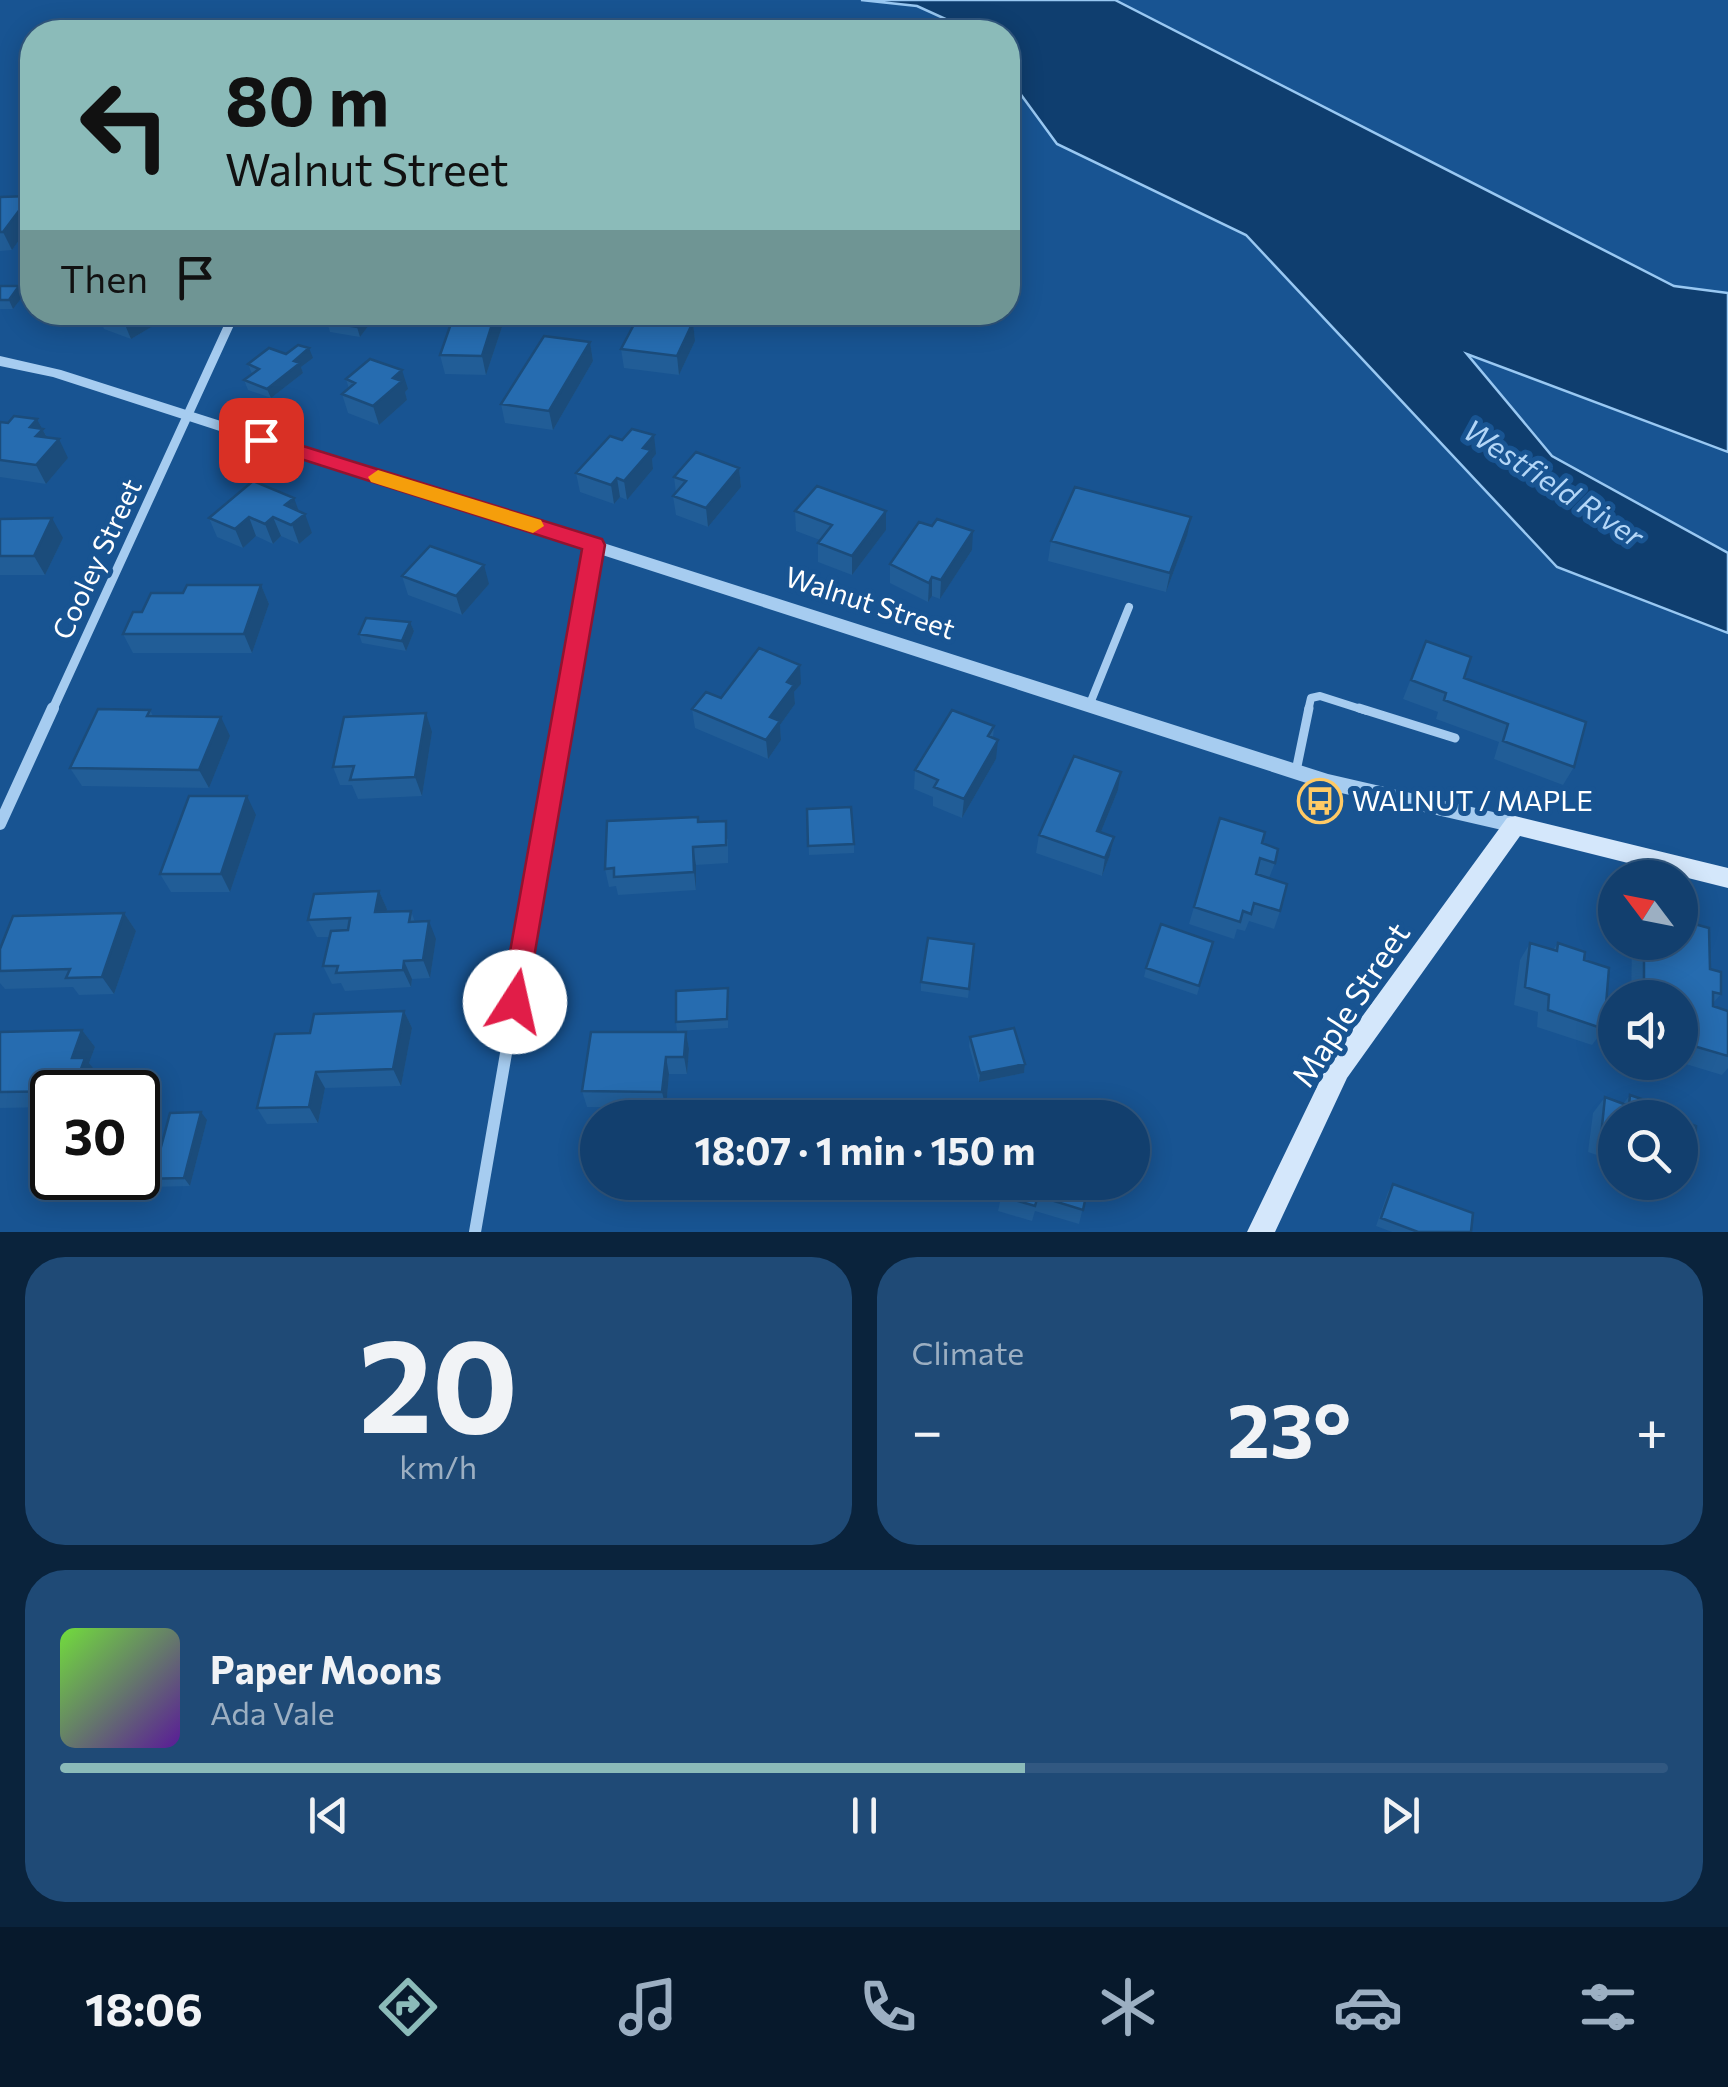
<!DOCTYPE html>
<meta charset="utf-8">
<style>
body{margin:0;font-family:Commissioner,sans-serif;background:#1f4a76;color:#f1f3f6;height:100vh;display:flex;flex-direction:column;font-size:38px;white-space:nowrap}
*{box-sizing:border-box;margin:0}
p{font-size:32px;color:#9cafc2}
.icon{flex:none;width:55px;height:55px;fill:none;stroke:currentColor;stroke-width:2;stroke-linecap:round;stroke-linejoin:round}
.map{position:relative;height:1232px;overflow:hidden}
.panel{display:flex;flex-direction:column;gap:25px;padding:25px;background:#0a233c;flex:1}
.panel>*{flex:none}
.guide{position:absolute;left:20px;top:20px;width:1000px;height:305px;border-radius:40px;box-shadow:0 5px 25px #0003,0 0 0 2px #315881;background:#8bbbb9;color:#111;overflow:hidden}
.needle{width:65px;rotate:302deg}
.tools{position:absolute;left:1598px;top:860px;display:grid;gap:20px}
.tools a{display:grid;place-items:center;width:100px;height:100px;border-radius:50%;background:#123f6e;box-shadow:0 5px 25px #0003,0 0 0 2px #315881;font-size:50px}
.speed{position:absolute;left:30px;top:1070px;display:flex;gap:20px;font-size:50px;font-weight:700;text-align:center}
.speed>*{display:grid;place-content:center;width:130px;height:130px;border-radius:50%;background:#123f6e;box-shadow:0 5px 25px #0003,0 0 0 2px #315881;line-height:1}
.speed .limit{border:5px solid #111;border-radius:15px;background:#fff;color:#111}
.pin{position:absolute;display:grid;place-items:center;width:85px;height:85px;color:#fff;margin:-42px;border-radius:20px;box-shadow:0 5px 15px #0006}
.me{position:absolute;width:110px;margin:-55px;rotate:10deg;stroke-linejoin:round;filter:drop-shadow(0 0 8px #0008)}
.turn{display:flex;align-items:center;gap:35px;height:210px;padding:0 40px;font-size:45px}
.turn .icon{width:130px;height:130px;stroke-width:2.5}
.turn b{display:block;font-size:70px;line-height:85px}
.then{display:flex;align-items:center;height:95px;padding:0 40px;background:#0003;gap:20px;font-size:38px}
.big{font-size:75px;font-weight:700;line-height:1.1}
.panel .widget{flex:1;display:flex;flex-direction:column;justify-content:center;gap:15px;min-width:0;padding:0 35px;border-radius:40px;background:#1f4a76}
.panel .dial{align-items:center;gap:0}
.dial b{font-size:130px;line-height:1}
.song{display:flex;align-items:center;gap:30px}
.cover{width:120px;height:120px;border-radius:15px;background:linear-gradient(135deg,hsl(100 70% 55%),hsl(270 70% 35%))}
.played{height:10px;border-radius:5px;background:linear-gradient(90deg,#8bbbb9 60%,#315881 60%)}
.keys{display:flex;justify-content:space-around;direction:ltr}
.heat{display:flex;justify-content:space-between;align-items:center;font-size:55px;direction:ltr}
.panel .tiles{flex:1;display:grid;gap:25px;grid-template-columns:1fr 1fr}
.widget:last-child{grid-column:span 2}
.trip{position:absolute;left:580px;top:1100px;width:570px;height:100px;border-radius:50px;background:#123f6e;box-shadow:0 5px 25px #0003,0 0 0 2px #315881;font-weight:700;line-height:100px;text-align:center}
.tab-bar{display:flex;height:160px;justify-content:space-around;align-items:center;background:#07192c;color:#9cafc2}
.tab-bar .icon{width:70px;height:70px}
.tab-bar .selected{color:#8bbbb9}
.tab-bar b{font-size:45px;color:#f1f3f6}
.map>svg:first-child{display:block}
</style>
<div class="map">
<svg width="1728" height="1232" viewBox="0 0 1728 1232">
<rect width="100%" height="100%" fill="#185492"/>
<path fill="#0f3e6f" stroke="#99c8f2" stroke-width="2.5" d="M861 0H1115L1674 286 1728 293V452L1467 354 1552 456 1728 553V633L1557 567 1246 235 1057 144 1008 77V32H974L917 6Z"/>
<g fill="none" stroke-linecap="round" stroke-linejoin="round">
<path stroke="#a6ccf0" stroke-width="8" d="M1089 706 1129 607
M1308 711 1311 698 1320 696 1367 711"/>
<path stroke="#a6ccf0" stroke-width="9" d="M1359 708 1455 738
M1296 771 1309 708"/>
<path stroke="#a6ccf0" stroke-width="9" d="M52 711 235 312
M565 711 594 545"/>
<path stroke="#a6ccf0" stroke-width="12" d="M0 824 53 708
M475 1232 566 708"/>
<path fill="#a6ccf0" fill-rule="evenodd" d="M0 356 61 370 1328 774 1515 817 1522 819 1525 825 1522 831 1515 833 1328 790 53 377 0 366Z"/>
<path fill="#d4e7fb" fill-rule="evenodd" d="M1515 816 1728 868V888L1520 836 1347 1078 1275 1232H1247L1329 1062 1507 818Z"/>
</g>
<path fill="#215d97" d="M30 196 32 200V222L12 250 0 251V197Z
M0 286 23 296 13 309H0Z
M97 312H175V313L131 339 104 329Z
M334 312H374L375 317 360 337 330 332 327 322Z
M507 312 486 375 445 374 440 355Z
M693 322 695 341 679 375 624 368 621 349Z
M590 342 593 361 553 430 505 423 501 404Z
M286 354 313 358 301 367 303 373 271 398 248 390 244 380 252 374 248 364Z
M346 379 408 389 405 392 407 400 379 425 348 413 342 394 349 389Z
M37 419 47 437 68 458 46 484 0 477V422L8 423Z
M656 454 652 459 653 469 627 500 620 497 614 504 580 492 576 473Z
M739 468 741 487 708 527 676 515 673 496 676 493 674 477Z
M299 511 312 533 299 544 281 536 273 544 256 536 243 548 217 537 209 518Z
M795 511H886V530L852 575 818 562V543L820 540 796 531Z
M0 519 63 538 45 575H0Z
M1187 536 1166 592 1048 561 1051 541Z
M972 550 940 599 932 596 928 602 890 583V564Z
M402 576 489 584 462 615 408 595Z
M261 585 269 604 252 653H133L123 634 142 612 183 593Z
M410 622 414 631 406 651 362 643 359 634Z
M1426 641 1464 678 1574 767 1563 785 1494 759 1499 742 1436 719 1438 712 1403 699Z
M801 684 794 692 795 704 780 725 781 740 768 759 695 728 692 709 721 698Z
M150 710 153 716 230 736 209 788 82 786 70 768Z
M994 726 993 738 996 759 962 818 933 806V797L914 789 915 770Z
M432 732 422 796 358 799 352 785H340L333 767Z
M1121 772 1118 790 1101 832 1114 837 1110 855 1102 876 1036 853 1039 835Z
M807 809 854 844V853L809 855Z
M256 815 230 892H171L160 874Z
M1220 818 1262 843 1275 863 1269 878 1280 911 1274 929 1249 921 1245 931 1237 929 1234 939 1189 924Z
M698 822 728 839V863L696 865V890L618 895 616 886 609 887 605 869Z
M379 891 387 909 386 912 411 911 415 922 436 939 430 978 412 979 411 987 345 991 341 983 332 984 323 966 330 937H317L308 920Z
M124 913 136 931 114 994 79 995 73 987 5 989 0 983V949Z
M1213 942 1197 995 1144 977 1146 968Z
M1632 942H1680L1710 969 1721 994 1713 1003V1006L1728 1011V1068L1722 1075 1679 1062 1680 998H1631Z
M1530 943 1553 950 1558 943 1584 960 1604 1029 1592 1045 1537 1027 1538 1012 1514 1005 1520 960Z
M974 944 968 998 921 991V982Z
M729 997 728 1028 677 1031 676 1022Z
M404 1011 412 1028 401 1086 325 1088 318 1123 267 1124 257 1108 310 1033Z
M82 1030 95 1047 89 1063 98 1074 92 1092H52V1107L0 1108V1032Z
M686 1032 689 1049 687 1074H669L666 1108 587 1107 582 1091Z
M970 1037 1025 1064 1024 1073 979 1082 969 1046Z
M1630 1095 1650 1110 1615 1118V1161L1588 1152 1593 1113 1605 1097 1623 1104Z
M207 1120 190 1186 148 1187 141 1179 157 1162Z
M1680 1120 1694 1169 1679 1184 1674 1182H1680Z
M820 1182H864L859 1196Z
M983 1182H1089L1079 1224 1035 1211 1032 1221 998 1211 1000 1202 981 1196Z
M1393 1184 1471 1232H1392L1376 1226 1388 1192Z"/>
<path fill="#1b4c7b" d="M30 196 32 200V222L12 250 3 232Z
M19 286 23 296 13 309 9 300Z
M136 312H175V313L131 339 123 320Z
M369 312H374L375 317 360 337 357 327Z
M496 312H507L486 375 482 356Z
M693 322 695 341 679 375 677 356Z
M590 342 593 361 553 430 549 411Z
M309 348 313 358 301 367 303 373 271 398 267 389 294 361Z
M402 370 408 389 405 392 407 400 379 425 373 406 393 378Z
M37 419 52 447 59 439 68 458 46 484 36 465 30 427Z
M654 435 656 454 652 459 653 469 627 500 624 481 643 448Z
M739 468 741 487 708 527 706 508Z
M617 478 620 497 614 504 611 485Z
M294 498 301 517 305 514 312 533 299 544 285 505Z
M886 511V530L852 575V556Z
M249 517 256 536 243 548 235 529Z
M273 517 281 536 273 544 265 524Z
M1191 517 1187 536 1166 592 1170 573Z
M52 518 63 538 45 575 34 556Z
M973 531 972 550 940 599 941 580Z
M484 565 489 584 462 615 456 596Z
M932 577V596L928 602 929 583Z
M261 585 269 604 252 653 244 634Z
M410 622 414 631 406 651 402 641Z
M800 665 801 684 794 692 795 704 780 725 781 740 768 759 766 740 770 717 787 682Z
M426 713 432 732 422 796 415 777Z
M221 717 230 736 209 788 199 770Z
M998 740 996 759 962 818 964 799Z
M1121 772 1118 790 1094 849 1097 831Z
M247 796 256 815 230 892 221 874Z
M1114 837 1110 855 1102 876 1105 858Z
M693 847 696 865V890L694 872Z
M379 891 387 909 383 930 375 912Z
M124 913 136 931 114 994 102 977Z
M429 921 436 939 430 978 423 960Z
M404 961 412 979 411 987 403 970Z
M404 1011 412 1028 401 1086 393 1069Z
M82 1030 95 1047 89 1063 98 1074 92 1092H75L73 1091 72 1058Z
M686 1032 689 1049 687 1074 684 1057Z
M666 1057 669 1074 666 1108 662 1092Z
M1025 1064 1024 1073 979 1082 980 1073Z
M316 1072 325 1088 318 1123 309 1107Z
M201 1112 207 1120 190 1186 184 1178Z"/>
<path fill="#266cb0" stroke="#1b4c7b" stroke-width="2.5" d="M30 196 3 232H0V197Z
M0 286H19L9 300H0Z
M102 312H136L123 320Z
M334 312H369L357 327 327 322Z
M455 312H496L482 356 440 355Z
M639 315 693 322 677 356 621 349Z
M544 336 590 342 549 411 501 404Z
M298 345 309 348 294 361 300 363 267 389 244 380 259 369 248 364 269 348 286 354Z
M370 359 402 370 393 378 402 381 373 406 342 394 355 383 346 379Z
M14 416 37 419 30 427 43 429 36 436 59 439 36 465 0 460V422L8 423Z
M632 429 654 435 643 448 651 450 624 481 617 478 611 485 576 473 610 436 622 440Z
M696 452 739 468 706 508 673 496 686 481 674 477Z
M253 481 294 498 285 505 305 514 291 525 273 517 265 524 249 517 235 529 209 518Z
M817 486 886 511 852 556 818 543 832 525 795 511Z
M1075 487 1191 517 1170 573 1051 541Z
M52 518 34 556H0V519Z
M937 519 973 531 941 580 932 577 929 583 890 564 919 522 932 526Z
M430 546 484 565 456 596 402 576Z
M187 585H261L244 634H123L133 612H142L151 593H183Z
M366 618 410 622 402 641 359 634Z
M1426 641 1471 657 1464 678 1586 722 1574 767 1503 741 1508 724 1444 700 1446 693 1411 680Z
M759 648 800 665 787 682 794 685 770 717 780 721 766 740 692 709 706 692 721 698Z
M98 709 150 710 147 716 221 717 199 770 70 768Z
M952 710 994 726 988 736 998 740 964 799 934 787 938 780 915 770Z
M426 713 415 777 350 780 354 766 333 767 344 717Z
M1074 756 1121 772 1097 831 1114 837 1105 858 1039 835Z
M189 796H247L221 874H160Z
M851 807 854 844 808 846 807 809Z
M698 817V822L726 821V845L693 847 694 872 614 877V868L605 869 607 821Z
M1220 818 1265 832 1262 843 1278 849 1275 863 1260 858 1256 874 1287 884 1280 911 1254 903 1251 914 1243 911 1240 922 1194 907Z
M379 891 375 912 411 911 409 922 429 921 423 960 404 961 403 970 336 973 338 966H323L331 931 348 930 350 918 308 920 314 894Z
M124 913 102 977 66 978 70 969 0 971V949L13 916Z
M1680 920 1709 928 1710 969 1721 972V994L1713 992V1006L1728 1011V1056L1680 1042V998H1644V942H1680Z
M1161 924 1213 942 1199 986 1146 968Z
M928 938 974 944 969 989 921 982Z
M1530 943 1557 951 1558 943 1585 952 1584 960 1609 968 1604 1029 1548 1010 1549 995 1525 987Z
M728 988 727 1019 676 1022V991Z
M404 1011 393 1069 316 1072 309 1107 257 1108 275 1034 310 1033 314 1014Z
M1014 1028 1025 1064 980 1073 970 1037Z
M82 1030 72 1058H85L73 1091 0 1092V1032Z
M591 1032H686L684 1057H666L662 1092 582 1091Z
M1630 1095 1650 1102V1110L1672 1118H1615V1141L1601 1136 1605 1097 1629 1106Z
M201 1112 184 1178 141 1179 146 1162H157L170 1113Z
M1680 1120 1696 1126 1694 1169 1680 1164Z
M842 1182H861L859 1188Z
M987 1182H1089L1083 1210 1038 1196 1035 1206 1001 1196 1003 1187Z
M1393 1184 1473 1213 1471 1232H1418L1381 1218Z"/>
<path fill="#e11d48" stroke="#92132f" stroke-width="2.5" d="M261 433 602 539 605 545 525 1010 515 1014 505 1010 501 1002 582 549 254 444V435Z"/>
<path fill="#f59e0b" d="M378 470 541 520 544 526 533 533 371 482 368 477Z"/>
<defs>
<symbol id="bus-ring" viewBox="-11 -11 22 22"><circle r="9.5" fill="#185492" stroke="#ffca65" stroke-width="1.5"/><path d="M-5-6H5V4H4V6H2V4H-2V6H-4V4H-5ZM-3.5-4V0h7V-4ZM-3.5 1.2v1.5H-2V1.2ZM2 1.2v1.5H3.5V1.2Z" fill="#ffca65"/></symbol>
</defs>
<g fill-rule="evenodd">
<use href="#bus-ring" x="1295" y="776" width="50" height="50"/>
</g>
<g text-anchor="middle" stroke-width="10" stroke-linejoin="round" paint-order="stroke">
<g font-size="28" fill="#fff" stroke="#185492">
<text transform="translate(97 559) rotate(-65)" y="10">Cooley Street</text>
<text transform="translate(870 603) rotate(18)" y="10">Walnut Street</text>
</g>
<g font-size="28" fill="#fff" stroke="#185492" text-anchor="start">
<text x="1352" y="811">WALNUT / MAPLE</text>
</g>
<g font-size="30" font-style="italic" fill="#b3d6f7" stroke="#185492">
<text transform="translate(1553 484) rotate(33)" y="10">Westfield River</text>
</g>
<g font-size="32" fill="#fff" stroke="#185492">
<text transform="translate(1351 1005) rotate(-57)" y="11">Maple Street</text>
</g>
</g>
</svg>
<div class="tools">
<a><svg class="needle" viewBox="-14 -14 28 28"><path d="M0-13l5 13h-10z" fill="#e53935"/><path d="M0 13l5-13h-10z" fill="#9cafc2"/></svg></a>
<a><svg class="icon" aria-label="sound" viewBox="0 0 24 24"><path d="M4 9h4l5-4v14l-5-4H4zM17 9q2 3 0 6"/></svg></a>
<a><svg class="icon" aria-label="search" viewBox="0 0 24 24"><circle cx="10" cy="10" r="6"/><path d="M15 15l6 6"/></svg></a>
</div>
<div class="speed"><div class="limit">30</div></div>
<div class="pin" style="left:261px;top:440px;background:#d93025"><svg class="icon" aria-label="arrive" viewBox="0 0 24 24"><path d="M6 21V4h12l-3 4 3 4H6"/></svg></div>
<svg class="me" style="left:515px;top:1002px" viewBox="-20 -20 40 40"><circle r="19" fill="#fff"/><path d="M0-13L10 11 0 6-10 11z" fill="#e11d48"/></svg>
<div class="trip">18:07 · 1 min · 150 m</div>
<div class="guide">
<div class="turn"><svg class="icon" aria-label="left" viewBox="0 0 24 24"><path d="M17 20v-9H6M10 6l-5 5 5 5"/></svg><div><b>80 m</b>Walnut Street</div></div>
<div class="then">Then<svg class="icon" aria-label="arrive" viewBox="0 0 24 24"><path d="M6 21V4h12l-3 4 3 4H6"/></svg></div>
</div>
</div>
<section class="panel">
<div class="tiles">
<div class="widget dial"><b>20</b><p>km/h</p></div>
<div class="widget"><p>Climate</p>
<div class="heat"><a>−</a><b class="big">23°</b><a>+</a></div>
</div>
<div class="widget">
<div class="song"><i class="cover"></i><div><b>Paper Moons</b><p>Ada Vale</p></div></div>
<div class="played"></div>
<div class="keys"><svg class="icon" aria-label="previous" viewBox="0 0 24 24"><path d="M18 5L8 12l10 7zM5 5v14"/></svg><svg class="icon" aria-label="pause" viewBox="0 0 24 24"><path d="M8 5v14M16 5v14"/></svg><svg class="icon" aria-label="next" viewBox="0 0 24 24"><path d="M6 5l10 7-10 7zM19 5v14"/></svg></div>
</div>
</div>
</section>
<nav class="tab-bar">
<b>18:06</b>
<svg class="icon selected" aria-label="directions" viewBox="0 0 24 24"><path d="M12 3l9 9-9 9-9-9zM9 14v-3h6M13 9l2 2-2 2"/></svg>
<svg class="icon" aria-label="music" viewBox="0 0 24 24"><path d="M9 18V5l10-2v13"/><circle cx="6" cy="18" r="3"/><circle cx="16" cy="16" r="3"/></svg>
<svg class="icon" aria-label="phone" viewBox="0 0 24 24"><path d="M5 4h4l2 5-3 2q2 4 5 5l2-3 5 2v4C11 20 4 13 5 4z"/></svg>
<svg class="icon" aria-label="climate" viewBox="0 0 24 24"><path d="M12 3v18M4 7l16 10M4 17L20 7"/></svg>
<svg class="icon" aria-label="car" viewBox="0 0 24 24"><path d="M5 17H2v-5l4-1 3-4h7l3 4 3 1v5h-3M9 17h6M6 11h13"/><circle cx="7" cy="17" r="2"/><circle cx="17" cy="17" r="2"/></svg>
<svg class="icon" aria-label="filters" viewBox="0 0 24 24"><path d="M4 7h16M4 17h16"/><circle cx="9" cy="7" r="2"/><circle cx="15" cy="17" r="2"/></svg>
</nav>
